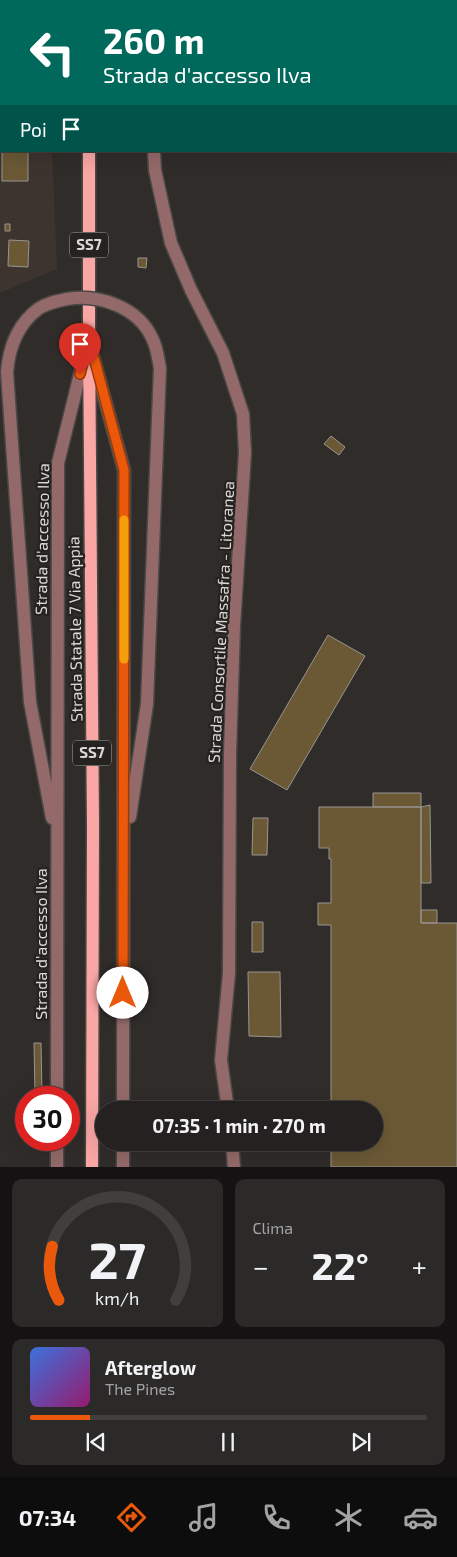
<!DOCTYPE html>
<html lang="it">
<meta charset="utf-8">
<style>
body{margin:0;font-family:"Exo 2",sans-serif;background:#2c2929;color:#f1f3f6;height:100vh;display:flex;flex-direction:column;font-size:19px;white-space:nowrap}
*{box-sizing:border-box;margin:0}
p{font-size:16px;color:#a3a3a5}
.icon{flex:none;width:28px;height:28px;fill:none;stroke:currentColor;stroke-width:2;stroke-linecap:round;stroke-linejoin:round}
.map{position:relative;height:1167px;overflow:hidden}
.details{display:flex;flex-direction:column;gap:12px;padding:12px;background:#141212;flex:1}
.details>*{flex:none}
.hud{position:absolute;left:0px;top:0px;width:458px;height:152px;box-shadow:0 5px 20px #0002,0 0 0 1px #413e3e;background:#00695c;color:#fff;overflow:hidden}
.speed{position:absolute;left:15px;top:1086px;display:flex;gap:10px;font-size:25px;font-weight:700;text-align:center}
.speed>*{display:grid;place-content:center;width:65px;height:65px;border-radius:50%;background:#242120;box-shadow:0 5px 20px #0002,0 0 0 1px #413e3e;line-height:1}
.speed .limit{border:8px solid #d22;background:#fff;color:#111}
.pin{position:absolute;display:grid;place-items:center;width:42px;height:42px;color:#fff;margin:-51px -21px;border-radius:50% 50% 50% 0;rotate:-45deg;box-shadow:0 0 5px #0007}
.pin .icon{rotate:45deg}
.me{position:absolute;width:55px;margin:-28px;rotate:0deg;stroke-linejoin:round;filter:drop-shadow(0 0 4px #0008)}
.turn{display:flex;align-items:center;gap:18px;height:105px;padding:0 20px;font-size:22px}
.turn .icon{width:65px;height:65px;stroke-width:2.5}
.turn b{display:block;font-size:35px;line-height:42px}
.then{display:flex;align-items:center;height:48px;padding:0 20px;background:#0003;gap:10px;font-size:19px}
.big{font-size:38px;font-weight:700;line-height:1.1}
.details .tile{flex:1;display:flex;flex-direction:column;justify-content:center;gap:8px;min-width:0;padding:0 18px;border-radius:10px;background:#2c2929}
.details .dial{align-items:center;gap:0}
.dial svg{height:130px;overflow:visible;fill:none;stroke:#413e3e;stroke-width:7;stroke-linecap:round;text-anchor:middle}
.dial text{fill:#f1f3f6;stroke:none}
.song{display:flex;align-items:center;gap:15px}
.cover{width:60px;height:60px;border-radius:8px;background:linear-gradient(135deg,hsl(220 70% 55%),hsl(320 70% 35%))}
.played{height:5px;border-radius:2px;background:linear-gradient(90deg,#ea580c 15%,#413e3e 15%)}
.keys{display:flex;justify-content:space-around;direction:ltr}
.heat{display:flex;justify-content:space-between;align-items:center;font-size:28px;direction:ltr}
.details .tiles{flex:1;display:grid;gap:12px;grid-template-columns:1fr 1fr}
.tile:last-child{grid-column:span 2}
.trip{position:absolute;left:95px;top:1101px;width:288px;height:50px;border-radius:25px;background:#242120;box-shadow:0 5px 20px #0002,0 0 0 1px #413e3e;font-weight:700;line-height:50px;text-align:center}
.tab-bar{display:flex;height:80px;justify-content:space-around;align-items:center;background:#0e0d0d;color:#a3a3a5}
.tab-bar .icon{width:35px;height:35px}
.tab-bar .active{color:#ea580c}
.tab-bar b{font-size:22px;color:#f1f3f6}
.map>svg:first-child{display:block}
</style>
<div class="map">
<svg width="457" height="1167" viewBox="0 0 457 1167">
<rect width="100%" height="100%" fill="#302c2a"/>
<path fill="#3e342f" d="M0 0H46V1H1V151H52L57 269 0 293Z"/>
<path fill="#6b5936" stroke="#989591" d="M0 0H15V1H1V48H0Z
M2 151H28V181H2Z
M5 224H10V231H5Z
M9 240 29 241 28 267 8 266Z
M138 258H147L146 268 138 267Z
M331 436 345 447 339 455 324 444Z
M328 635 365 656 287 790 250 769Z
M373 793H421V807H373Z
M430 805 431 883H421V807Z
M319 807H421V923H457V1167H331V1142H374V1110H331V925H318V903H331V859H329V848H319Z
M253 818H268L267 855H252Z
M421 910H437V923H421Z
M252 922H263V952H252Z
M248 972H280L281 1037 249 1036Z
M34 1043H41L42 1095H35Z"/>
<g fill="none" stroke-linecap="round" stroke-linejoin="round">
<defs>
<path id="minor" d="M153 1V0
M154 151 155 170 171 243 191 290 223 353 243 414 245 453 234 626 230 754 229 973 221 1060 228 1110
M91 349 124 470 123 1110
M30 702 52 818
M130 817 147 704
M57 1098 58 463 87 346
M232 1142 234 1167
M57 1167V1140
M123 1167V1142"/>
<path id="major" d="M90 1V0
M89 151V339L93 825 92 1167"/>
</defs>
<use href="#minor" stroke="#4b4846" stroke-width="15"/>
<use href="#major" stroke="#4b4846" stroke-width="15"/>
<use href="#minor" stroke="#936a69" stroke-width="12"/>
<use href="#major" stroke="#f9a6a4" stroke-width="12"/>
<defs>
<path id="minor-bridge" d="M30 702 7 372C9 347 17 325 38 309 47 303 57 301 67 299 99 294 138 307 152 338 157 347 158 358 160 368L147 704"/>
</defs>
<use href="#minor-bridge" stroke="#4b4846" stroke-width="15" stroke-linecap="butt"/>
<use href="#minor-bridge" stroke="#936a69" stroke-width="12"/>
</g>
<g fill="none" stroke-linecap="round" stroke-linejoin="round">
<defs>
<path id="route" d="M80 374 89 339 124 470 123 993"/>
</defs>
<use href="#route" stroke="#983908" stroke-width="12"/>
<use href="#route" stroke="#ea580c" stroke-width="9"/>
<path stroke="#f59e0b" stroke-width="9" d="M124 520V659"/>
</g>
<g text-anchor="middle" stroke-width="4.5" stroke-linejoin="round" paint-order="stroke">
<g fill="#262220" stroke="#a5a2a0" stroke-width="1">
<rect x="70" y="232.5" width="38" height="25" rx="4"/>
<rect x="73" y="740.5" width="38" height="25" rx="4"/>
</g>
<g font-size="15" font-weight="bold" fill="#dbd9d7">
<text x="89" y="250">SS7</text>
<text x="92" y="758">SS7</text>
</g>
<g font-size="16" fill="#dbd9d7" stroke="#262220">
<text transform="translate(42 539) rotate(-89)" y="6">Strada d'accesso Ilva</text>
<text transform="translate(221 622) rotate(-87)" y="6">Strada Consortile Massafra - Litoranea</text>
<text transform="translate(75 629) rotate(-91)" y="6">Strada Statale 7 Via Appia</text>
<text transform="translate(41 944) rotate(-90)" y="6">Strada d'accesso Ilva</text>
</g>
</g>
</svg>
<div class="speed"><div class="limit">30</div></div>
<div class="pin" style="left:80px;top:374px;background:#d93025"><svg class="icon" aria-label="arrive" viewBox="0 0 24 24"><path d="M6 21V4h12l-3 4 3 4H6"/></svg></div>
<svg class="me" style="left:123px;top:993px" viewBox="-20 -20 40 40"><circle r="19" fill="#fff"/><path d="M0-13L10 11 0 6-10 11z" fill="#ea580c"/></svg>
<div class="trip">07:35 · 1 min · 270 m</div>
<div class="hud">
<div class="turn"><svg class="icon" aria-label="left" viewBox="0 0 24 24"><path d="M17 20v-9H6M10 6l-5 5 5 5"/></svg><div><b>260 m</b>Strada d'accesso Ilva</div></div>
<div class="then">Poi<svg class="icon" aria-label="arrive" viewBox="0 0 24 24"><path d="M6 21V4h12l-3 4 3 4H6"/></svg></div>
</div>
</div>
<section class="details">
<div class="tiles">
<div class="tile dial"><svg viewBox="0 0 100 80">
<path d="M14 69A42 42 0 1 1 86 69"/>
<path d="M14 69A42 42 0 0 1 10 36" stroke="#ea580c"/>
<text x="50" y="56" font-size="32" font-weight="700">27</text>
<text x="50" y="72" font-size="11">km/h</text>
</svg></div>
<div class="tile"><p>Clima</p>
<div class="heat"><a>−</a><b class="big">22°</b><a>+</a></div>
</div>
<div class="tile">
<div class="song"><i class="cover"></i><div><b>Afterglow</b><p>The Pines</p></div></div>
<div class="played"></div>
<div class="keys"><svg class="icon" aria-label="previous" viewBox="0 0 24 24"><path d="M18 5L8 12l10 7zM5 5v14"/></svg><svg class="icon" aria-label="pause" viewBox="0 0 24 24"><path d="M8 5v14M16 5v14"/></svg><svg class="icon" aria-label="next" viewBox="0 0 24 24"><path d="M6 5l10 7-10 7zM19 5v14"/></svg></div>
</div>
</div>
</section>
<nav class="tab-bar">
<b>07:34</b>
<svg class="icon active" aria-label="directions" viewBox="0 0 24 24"><path d="M12 3l9 9-9 9-9-9zM9 14v-3h6M13 9l2 2-2 2"/></svg>
<svg class="icon" aria-label="music" viewBox="0 0 24 24"><path d="M9 18V5l10-2v13"/><circle cx="6" cy="18" r="3"/><circle cx="16" cy="16" r="3"/></svg>
<svg class="icon" aria-label="phone" viewBox="0 0 24 24"><path d="M5 4h4l2 5-3 2q2 4 5 5l2-3 5 2v4C11 20 4 13 5 4z"/></svg>
<svg class="icon" aria-label="climate" viewBox="0 0 24 24"><path d="M12 3v18M4 7l16 10M4 17L20 7"/></svg>
<svg class="icon" aria-label="car" viewBox="0 0 24 24"><path d="M5 17H2v-5l4-1 3-4h7l3 4 3 1v5h-3M9 17h6M6 11h13"/><circle cx="7" cy="17" r="2"/><circle cx="17" cy="17" r="2"/></svg>
</nav>
